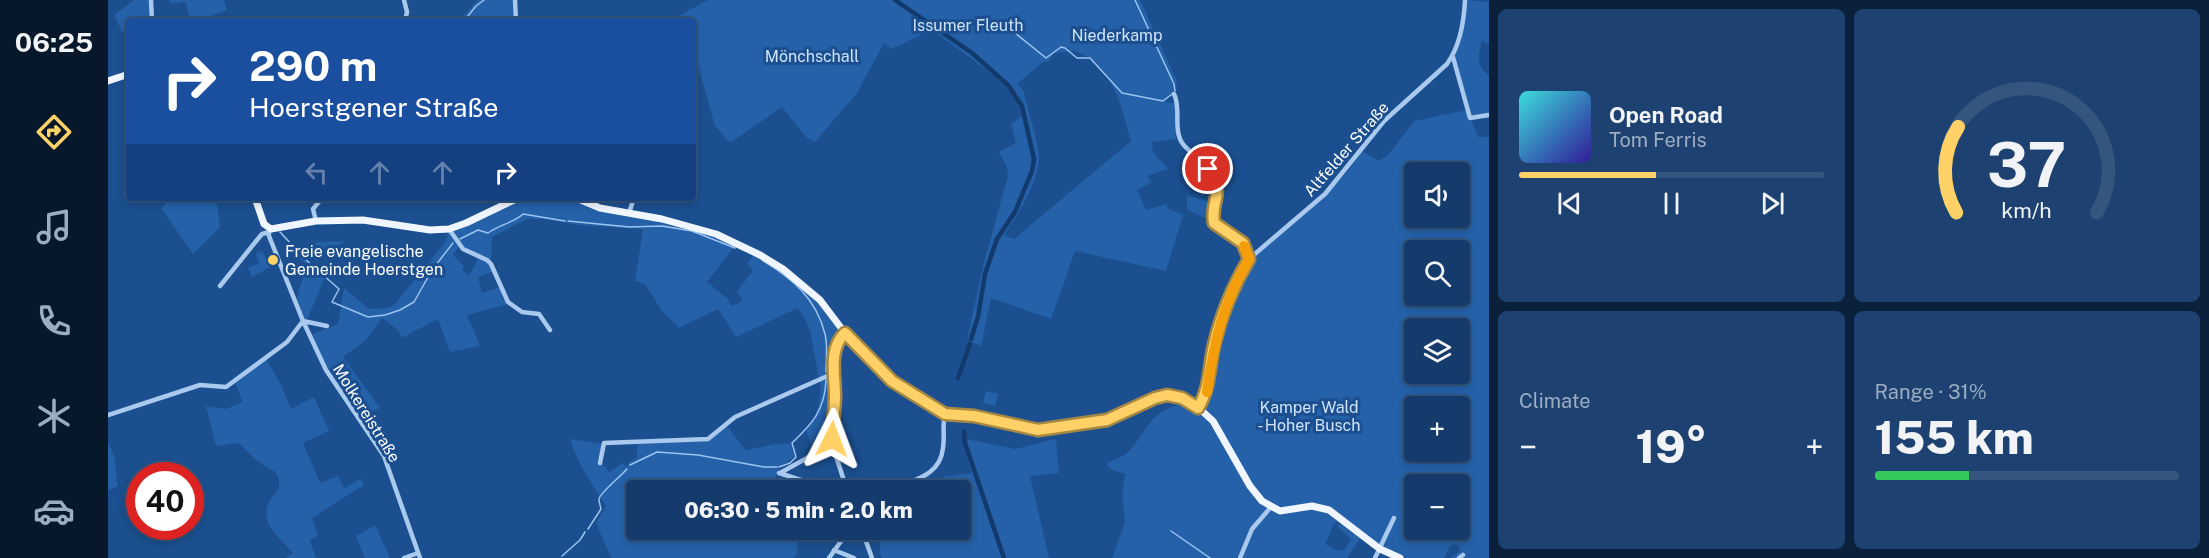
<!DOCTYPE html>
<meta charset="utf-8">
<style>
body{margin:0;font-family:"Public Sans",sans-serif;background:#1d4271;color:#f1f3f6;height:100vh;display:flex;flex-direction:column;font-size:22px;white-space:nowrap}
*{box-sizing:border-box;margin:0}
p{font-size:20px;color:#9dadc1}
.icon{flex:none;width:33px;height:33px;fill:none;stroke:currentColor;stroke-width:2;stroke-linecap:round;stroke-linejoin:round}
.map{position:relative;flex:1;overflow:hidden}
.details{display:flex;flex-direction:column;gap:9px;padding:9px;background:#0b203b;width:720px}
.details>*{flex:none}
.hud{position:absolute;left:18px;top:18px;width:570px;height:183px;border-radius:6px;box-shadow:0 3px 9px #0003,0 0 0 2px #33557e;background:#1a4fa0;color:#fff;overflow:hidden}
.buttons{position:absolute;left:1296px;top:162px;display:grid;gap:12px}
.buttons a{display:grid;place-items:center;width:66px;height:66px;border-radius:6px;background:#143b6b;box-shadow:0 3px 9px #0003,0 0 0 2px #33557e;font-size:30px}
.speed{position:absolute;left:18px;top:462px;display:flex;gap:12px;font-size:30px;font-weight:700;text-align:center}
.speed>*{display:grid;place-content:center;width:78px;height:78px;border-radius:50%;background:#143b6b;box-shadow:0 3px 9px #0003,0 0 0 2px #33557e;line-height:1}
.speed .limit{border:9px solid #d22;background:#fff;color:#111}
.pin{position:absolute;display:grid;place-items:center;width:51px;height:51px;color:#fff;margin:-26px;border:3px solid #fff;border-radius:50%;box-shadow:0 2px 6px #0007}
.me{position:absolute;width:66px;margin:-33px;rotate:3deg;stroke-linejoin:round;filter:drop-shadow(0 0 4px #0008)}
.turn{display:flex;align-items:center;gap:21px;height:126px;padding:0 24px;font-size:27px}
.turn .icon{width:78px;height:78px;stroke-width:2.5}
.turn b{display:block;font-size:42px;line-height:51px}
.lanes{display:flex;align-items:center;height:57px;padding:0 24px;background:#0003;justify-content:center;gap:30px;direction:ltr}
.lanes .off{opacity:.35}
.big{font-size:45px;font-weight:800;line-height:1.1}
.details .card{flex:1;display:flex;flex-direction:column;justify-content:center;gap:9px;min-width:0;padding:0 21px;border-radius:9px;background:#1d4271}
.details .dial{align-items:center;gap:0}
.dial svg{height:156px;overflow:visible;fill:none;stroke:#33557e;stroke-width:7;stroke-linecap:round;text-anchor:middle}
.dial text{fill:#f1f3f6;stroke:none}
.song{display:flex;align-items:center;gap:18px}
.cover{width:72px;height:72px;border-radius:9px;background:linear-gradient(135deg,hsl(180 70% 55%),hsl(250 70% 35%))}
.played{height:6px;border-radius:3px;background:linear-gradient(90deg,#ffd166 45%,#33557e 45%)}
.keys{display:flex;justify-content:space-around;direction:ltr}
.heat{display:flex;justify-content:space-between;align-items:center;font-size:33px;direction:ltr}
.charge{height:9px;border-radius:4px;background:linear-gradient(90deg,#34c759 31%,#33557e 0)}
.details .tiles{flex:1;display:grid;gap:9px;grid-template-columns:repeat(2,1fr)}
.trip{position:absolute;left:518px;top:480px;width:345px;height:60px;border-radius:6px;background:#143b6b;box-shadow:0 3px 9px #0003,0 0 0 2px #33557e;font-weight:800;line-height:60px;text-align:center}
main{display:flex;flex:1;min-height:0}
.tab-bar{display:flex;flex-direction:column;width:108px;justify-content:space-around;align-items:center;background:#08182b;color:#9dadc1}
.tab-bar .icon{width:42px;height:42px}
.tab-bar .active{color:#ffd166}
.tab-bar b{font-size:27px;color:#f1f3f6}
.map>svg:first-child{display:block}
</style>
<main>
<nav class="tab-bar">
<b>06:25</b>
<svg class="icon active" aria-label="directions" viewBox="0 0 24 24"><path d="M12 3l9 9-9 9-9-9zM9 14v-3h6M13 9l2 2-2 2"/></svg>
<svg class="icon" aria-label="music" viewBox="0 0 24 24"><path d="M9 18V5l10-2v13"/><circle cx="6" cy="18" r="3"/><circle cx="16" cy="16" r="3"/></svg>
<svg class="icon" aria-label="phone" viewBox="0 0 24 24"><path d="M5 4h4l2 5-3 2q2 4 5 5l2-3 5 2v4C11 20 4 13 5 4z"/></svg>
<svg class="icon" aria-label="climate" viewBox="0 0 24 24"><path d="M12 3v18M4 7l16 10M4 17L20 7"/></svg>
<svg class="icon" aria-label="car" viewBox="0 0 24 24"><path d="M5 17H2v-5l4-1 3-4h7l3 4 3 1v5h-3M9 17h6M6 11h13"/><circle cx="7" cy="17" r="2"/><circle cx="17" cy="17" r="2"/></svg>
</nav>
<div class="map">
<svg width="1381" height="558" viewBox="0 0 1381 558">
<rect width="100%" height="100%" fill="#1b4f8f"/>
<path fill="#2461a8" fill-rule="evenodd" d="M26 0H43L44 14 32 21H21V28L14 32 6 15Z
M61 0H116L119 10 105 15 107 21H82L78 2 62 3Z
M370 0H407L408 21H351Z
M600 0H1032L1068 79 1069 89 1056 102 1067 103 1068 139 1044 142 1045 152 1060 169 1039 176 1044 182 1029 190 1038 210 1059 204V208L1075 215 1058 271 967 251 943 319 883 298 873 346 859 340 875 266 900 176 899 167 891 152 908 143 903 124 914 116 908 96 887 76 824 30 784 49 776 43 749 93 707 142 699 138 674 107 622 143 607 126 590 65 585 66V21H561ZM967 51C1007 67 1012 104 1023 141L906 239 896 235C909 217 930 182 931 160 932 147 919 107 916 92L909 84 935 62 941 61 946 53Z
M1357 0 1381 2V44L1374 41C1370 55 1368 66 1381 76V115L1363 119 1370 137H1381V558H1357L1355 555 1350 558H1342L1352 551 1351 547 1347 544 1342 546 1336 558H1298L1278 550 1231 520 1226 524 1217 544 1231 551 1232 549 1236 551 1243 539 1229 526 1233 523 1252 538 1239 558H1004L1017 522 1014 496 1017 474 1004 470 998 464C1005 459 1014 458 1019 453 1039 434 1039 412 1071 405L1072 398 1090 408 1097 397 1102 364 1123 291 1141 260 1212 201 1240 171 1254 151 1271 161 1281 154 1306 121 1359 110 1346 58 1348 47 1356 21ZM1306 172H1352V218H1306ZM1306 250H1352V296H1306ZM1306 328H1352V374H1306ZM1306 406H1352V452H1306ZM1306 484H1352V530H1306Z
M1079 195 1105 203 1104 221 1079 210Z
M64 198H108L112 227 85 254 53 208Z
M410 198H471L493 208 554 219 629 243 599 282 620 299 624 306 635 301 629 291 645 271 639 263 648 253 700 289 737 333C721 351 727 375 727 398 726 411 725 424 724 437L707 453 698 431 709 413 713 389 702 331 698 321 690 308 628 337 610 309 571 328 554 311 537 284 527 281 535 229 471 225 436 219H419L384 237 383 264 387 271 370 277 374 293 392 287 395 299 400 304 359 315 372 346 342 352 330 319 294 338 290 330 274 318 258 340 235 357 272 408 251 418 218 370 203 335 230 324 236 288 261 309 279 308 286 305 338 241 341 229ZM351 247 370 259 361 276 354 270 356 266 345 255Z
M237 241 209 261 194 253 209 242Z
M187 248 217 277 199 320 196 319 187 299 190 297 191 289 200 266 190 257Z
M154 251 162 267 144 277 140 268 151 263 148 254Z
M157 357 174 387 183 409 206 397 221 431 195 443 212 483 230 476 236 488 253 479 256 485 204 518 210 536 202 540 208 558H178L185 553C165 531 144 516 171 489V479L167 472 148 460 131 443 108 446 98 406 118 409 135 402 126 380Z
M878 391 890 394 887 406 875 403Z
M617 424 638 450 668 444H683L686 457 671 467 664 490H528V530H691L689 555 685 558H503L488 523 498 506C485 485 469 464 462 439L495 444 494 463 501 472 515 463 518 467 521 462 529 458V443L600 439Z
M854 438 907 449 948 439 951 473 922 476 941 558H774L772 553V530H852V490H782L820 474 826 490 837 488 834 477 864 473Z
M0 443C10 459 6 467 10 486L0 490Z
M267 525 282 558H257L248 536Z"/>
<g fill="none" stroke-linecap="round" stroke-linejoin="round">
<path stroke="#9cc4f0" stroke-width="1.5" d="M1027 0 1066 84 1067 91
M891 20 938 58 953 47 957 48 969 58H982L1014 93 1055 101 1064 94
M356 21 368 6 376 0
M460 221 521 227 554 226 584 231 627 248
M172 232 197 259 231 289 224 302 260 317 277 315 292 310 306 302 324 270 345 243
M352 239 370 230 380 233C391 225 407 222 415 214L457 221
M654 260C684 278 708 298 717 334 720 345 718 360 718 372
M522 465 549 452 590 455 656 467H669
M671 467 682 463 688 457 684 443C704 424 717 410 718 380
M480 529 493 509C492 505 491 502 491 499 491 494 514 475 519 469
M1063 531 1102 558
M454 556 472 540 477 532"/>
<path stroke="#123a6d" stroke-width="4.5" d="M787 0 864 53 900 85 914 106 926 159 924 171 907 212 889 239 877 274 870 317 863 339
M850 378 862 344
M856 432 857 443 896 558"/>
<path stroke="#a9c9ee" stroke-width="4.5" d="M43 0 44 21
M296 0 299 12 297 21
M407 0 408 21
M1345 57 1362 118 1381 115
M1066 94C1073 108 1066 125 1072 139 1075 147 1082 151 1088 156 1097 163 1106 175 1109 186 1113 198 1104 210 1106 223L1135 243 1141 259
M61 199 63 198
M521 213 526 198
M208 221 205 209 214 198
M161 229V236L195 321 218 370 276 456 312 558
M341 229 355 249 379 260 383 264 400 302 414 312 431 314 442 330
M112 286 149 240 154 234 161 232
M195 321 219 326
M737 333 729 341 727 350 724 374 727 394 724 437 725 447 739 490
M1090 408 1099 391 1104 354 1115 315 1130 278 1141 259 1217 194 1276 121 1339 64C1352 46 1356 22 1357 0
M0 415 92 385 118 387 179 342 195 321
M492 463 496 443 600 439 627 417 724 374
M671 473 696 481 737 485
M672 473 699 458 724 437
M782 490C804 480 832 477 835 448 837 436 834 426 837 414
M754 530 764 558
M726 550 746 558
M296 558 310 553
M721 558 741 530
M1132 558 1144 529 1163 507
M1267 558 1286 518
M1351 558 1355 555"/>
<path stroke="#f0f6ff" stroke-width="7" d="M0 81 21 74
M147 198 156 224 163 229 208 221 255 220 322 230 341 229 358 223 410 198
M468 198 492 208 554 219 608 234 652 255 675 269 712 300 737 333 784 381 837 414 866 416 930 430 999 420 1053 396 1063 395 1074 398 1094 411 1105 421 1142 486 1154 501 1172 511 1204 506 1221 510 1272 549 1292 558"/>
</g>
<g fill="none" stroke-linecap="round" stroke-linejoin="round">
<defs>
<path id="route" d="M724 439C724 425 727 410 727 396 727 375 720 349 737 333L784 381 837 414 866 416 930 430 999 420 1047 398 1059 395 1074 398 1090 408C1102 389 1101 367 1106 345 1113 315 1125 286 1141 259L1135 243 1106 223C1102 197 1118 198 1100 169"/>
</defs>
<use href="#route" stroke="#a68842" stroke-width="15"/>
<use href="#route" stroke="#ffd166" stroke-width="10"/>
<path stroke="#f59e0b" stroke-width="10" d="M1099 392C1106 342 1115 303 1141 259L1136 246"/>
</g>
<circle fill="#ffd166" stroke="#1b4f8f" stroke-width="2" cx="165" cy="260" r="6"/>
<g text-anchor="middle" stroke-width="6" stroke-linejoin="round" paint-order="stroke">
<g font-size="16" fill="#cfe3fa" stroke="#1b4f8f">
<text x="860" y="31">Issumer Fleuth</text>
<text x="1009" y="41">Niederkamp</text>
<text x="704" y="62">Mönchschall</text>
<text x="1201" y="413">Kamper Wald<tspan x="1201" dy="18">- Hoher Busch</tspan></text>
</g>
<g font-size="16" fill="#fff" stroke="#1b4f8f">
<text transform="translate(1238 149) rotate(-49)" y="6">Altfelder Straße</text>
<text transform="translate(259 413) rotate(58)" y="6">Molkereistraße</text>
</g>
<g font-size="16" fill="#fff" stroke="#1b4f8f" text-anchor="start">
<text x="177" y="257">Freie evangelische<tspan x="177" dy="18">Gemeinde Hoerstgen</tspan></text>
</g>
</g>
</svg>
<div class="buttons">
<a><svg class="icon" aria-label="sound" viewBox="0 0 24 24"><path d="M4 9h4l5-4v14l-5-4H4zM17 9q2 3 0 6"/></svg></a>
<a><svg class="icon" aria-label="search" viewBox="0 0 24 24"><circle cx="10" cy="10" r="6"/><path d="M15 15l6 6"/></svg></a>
<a><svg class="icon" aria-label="layers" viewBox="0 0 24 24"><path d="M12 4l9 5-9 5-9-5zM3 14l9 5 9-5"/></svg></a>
<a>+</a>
<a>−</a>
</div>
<div class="speed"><div class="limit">40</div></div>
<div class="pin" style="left:1100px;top:169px;background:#d93025"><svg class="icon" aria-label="arrive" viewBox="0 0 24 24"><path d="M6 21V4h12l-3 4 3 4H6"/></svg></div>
<svg class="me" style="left:724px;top:439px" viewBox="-20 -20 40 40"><path d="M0-17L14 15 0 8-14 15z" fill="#ffd166" stroke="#fff" stroke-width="4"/></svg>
<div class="trip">06:30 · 5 min · 2.0 km</div>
<div class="hud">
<div class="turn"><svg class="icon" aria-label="right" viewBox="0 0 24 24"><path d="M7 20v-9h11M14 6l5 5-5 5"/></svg><div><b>290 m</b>Hoerstgener Straße</div></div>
<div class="lanes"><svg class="icon off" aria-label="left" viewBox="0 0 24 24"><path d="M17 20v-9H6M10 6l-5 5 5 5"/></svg><svg class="icon off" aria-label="ahead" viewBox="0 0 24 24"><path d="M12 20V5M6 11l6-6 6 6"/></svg><svg class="icon off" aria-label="ahead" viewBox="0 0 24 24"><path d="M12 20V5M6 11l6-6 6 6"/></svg><svg class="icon" aria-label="right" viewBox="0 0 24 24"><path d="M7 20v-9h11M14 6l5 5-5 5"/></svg></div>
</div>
</div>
<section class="details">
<div class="tiles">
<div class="card">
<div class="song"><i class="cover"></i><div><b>Open Road</b><p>Tom Ferris</p></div></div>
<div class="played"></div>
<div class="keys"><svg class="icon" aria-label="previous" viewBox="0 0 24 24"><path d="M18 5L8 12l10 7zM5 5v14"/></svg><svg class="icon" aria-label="pause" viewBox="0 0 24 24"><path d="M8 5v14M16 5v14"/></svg><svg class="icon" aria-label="next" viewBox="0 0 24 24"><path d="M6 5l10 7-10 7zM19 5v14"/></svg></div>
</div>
<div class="card dial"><svg viewBox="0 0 100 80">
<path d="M14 69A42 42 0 1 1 86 69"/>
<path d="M14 69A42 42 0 0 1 15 25" stroke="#ffd166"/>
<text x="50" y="56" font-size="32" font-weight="700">37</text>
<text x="50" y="72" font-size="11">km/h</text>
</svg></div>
<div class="card"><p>Climate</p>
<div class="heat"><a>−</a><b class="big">19°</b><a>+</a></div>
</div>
<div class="card"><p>Range · 31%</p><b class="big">155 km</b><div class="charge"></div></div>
</div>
</section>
</main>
